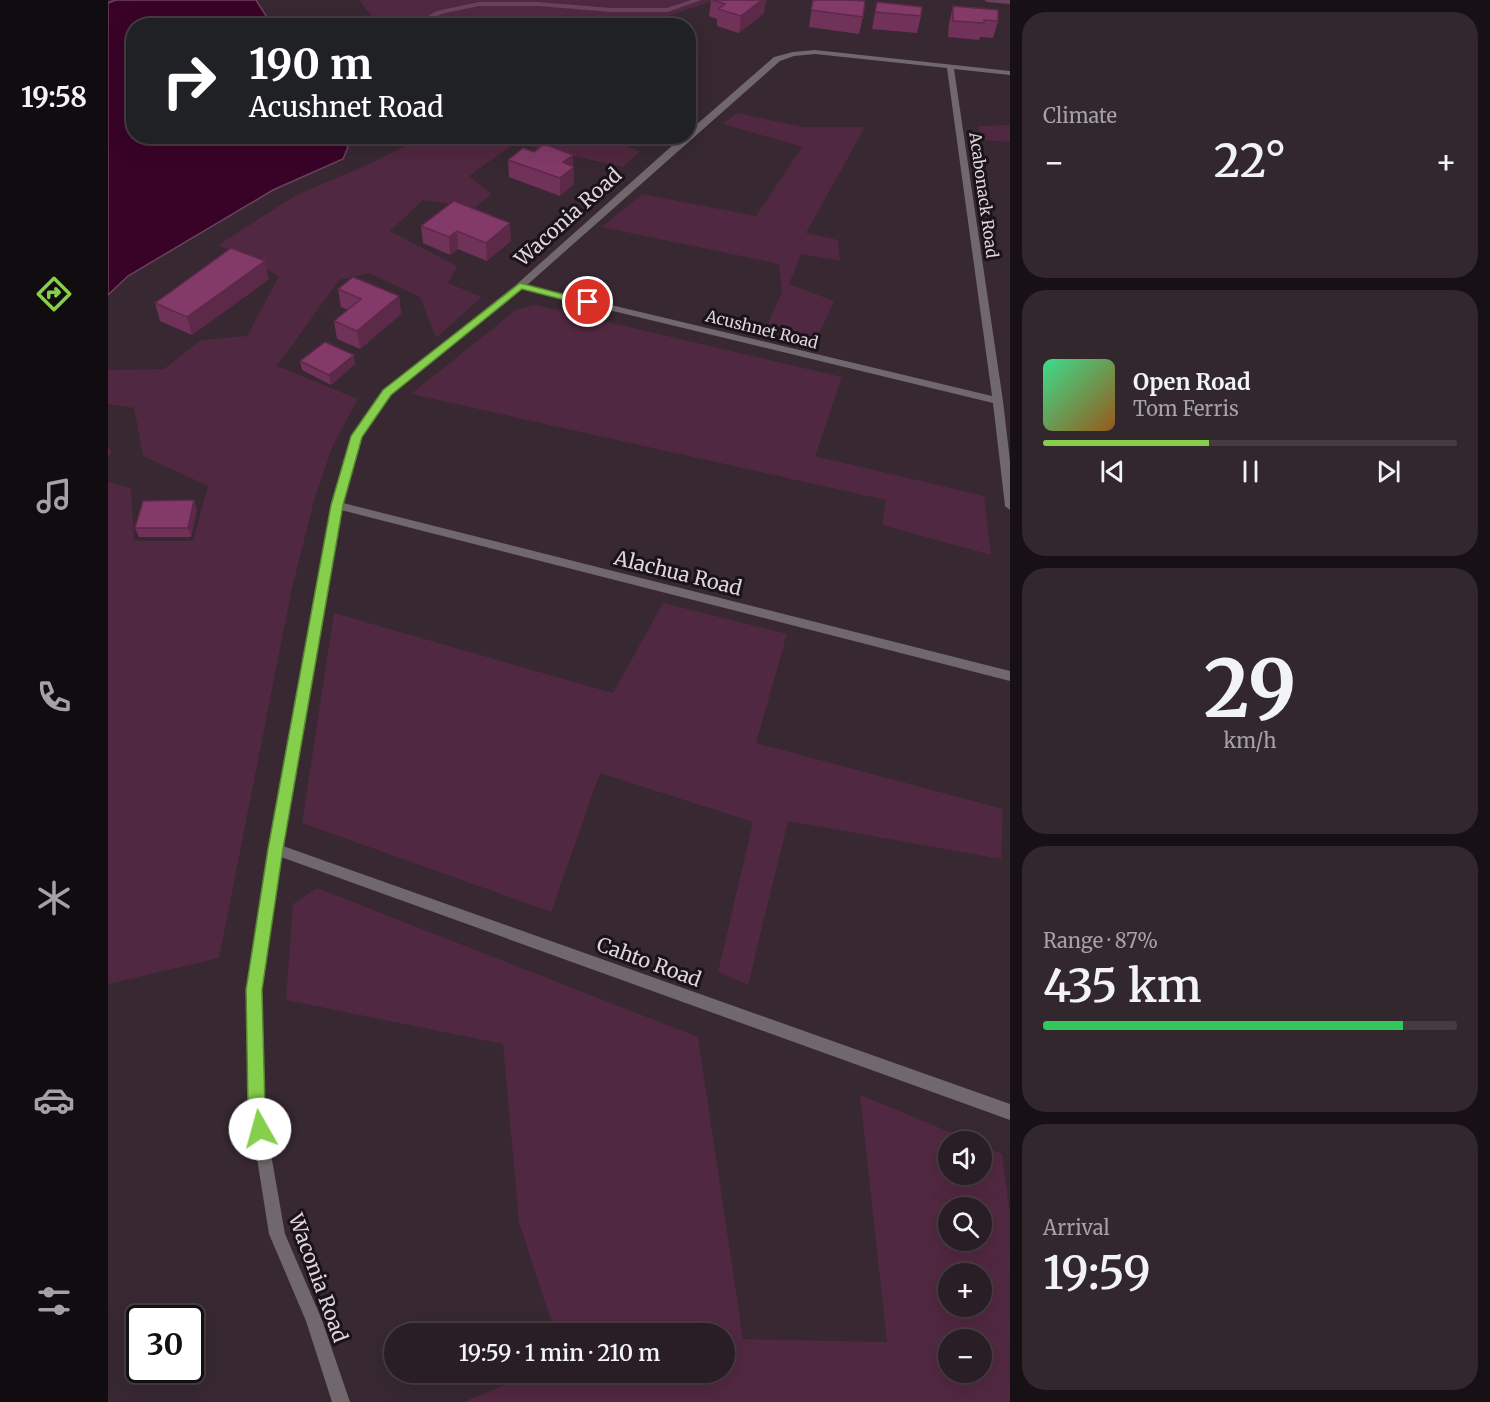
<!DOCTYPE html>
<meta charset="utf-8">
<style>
body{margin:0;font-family:Merriweather,serif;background:#31272d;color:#f1f3f6;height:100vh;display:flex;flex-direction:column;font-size:22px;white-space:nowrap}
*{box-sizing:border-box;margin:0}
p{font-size:20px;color:#a5a2a7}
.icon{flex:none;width:33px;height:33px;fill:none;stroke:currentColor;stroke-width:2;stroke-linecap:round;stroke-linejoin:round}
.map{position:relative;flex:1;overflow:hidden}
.sheet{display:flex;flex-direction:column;gap:12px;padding:12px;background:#171014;width:480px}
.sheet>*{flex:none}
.guide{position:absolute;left:18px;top:18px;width:570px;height:126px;border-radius:24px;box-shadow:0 6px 24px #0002,0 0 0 2px #453c42;background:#202124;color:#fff;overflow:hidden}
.tools{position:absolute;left:830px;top:1131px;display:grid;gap:12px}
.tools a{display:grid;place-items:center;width:54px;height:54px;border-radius:50%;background:#291e25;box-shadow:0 6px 24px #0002,0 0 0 2px #453c42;font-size:30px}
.speed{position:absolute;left:18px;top:1305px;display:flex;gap:12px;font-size:30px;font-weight:700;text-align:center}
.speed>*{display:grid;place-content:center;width:78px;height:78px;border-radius:50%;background:#291e25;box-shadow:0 6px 24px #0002,0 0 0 2px #453c42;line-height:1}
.speed .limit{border:3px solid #111;border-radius:9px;background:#fff;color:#111}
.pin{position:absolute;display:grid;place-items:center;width:51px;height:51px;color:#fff;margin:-26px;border:3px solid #fff;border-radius:50%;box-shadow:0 2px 6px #0007}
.me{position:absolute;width:66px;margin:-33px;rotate:353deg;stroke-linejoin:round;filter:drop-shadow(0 0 4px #0008)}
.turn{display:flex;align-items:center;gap:21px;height:126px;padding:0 24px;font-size:27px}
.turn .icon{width:78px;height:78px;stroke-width:2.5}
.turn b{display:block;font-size:42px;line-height:51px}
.big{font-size:45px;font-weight:600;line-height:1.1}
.sheet .card{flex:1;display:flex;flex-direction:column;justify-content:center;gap:9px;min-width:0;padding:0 21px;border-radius:24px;background:#31272d}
.sheet .dial{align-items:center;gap:0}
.dial b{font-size:78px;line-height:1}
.song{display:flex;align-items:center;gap:18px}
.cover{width:72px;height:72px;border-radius:9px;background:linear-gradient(135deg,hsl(150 70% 55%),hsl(30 70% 35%))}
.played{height:6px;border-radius:3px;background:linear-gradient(90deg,#86cf4c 40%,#453c42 40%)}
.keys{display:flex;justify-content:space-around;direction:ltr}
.heat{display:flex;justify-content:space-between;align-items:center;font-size:33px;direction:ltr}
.charge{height:9px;border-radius:4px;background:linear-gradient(90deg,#34c759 87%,#453c42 0)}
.trip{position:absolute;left:276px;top:1323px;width:351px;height:60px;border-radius:30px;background:#291e25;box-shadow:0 6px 24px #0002,0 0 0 2px #453c42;font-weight:600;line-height:60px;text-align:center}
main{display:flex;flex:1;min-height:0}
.tab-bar{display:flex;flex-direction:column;width:108px;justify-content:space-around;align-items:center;background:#100c0f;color:#a5a2a7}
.tab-bar .icon{width:42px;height:42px}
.tab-bar .current{color:#86cf4c}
.tab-bar b{font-size:27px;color:#f1f3f6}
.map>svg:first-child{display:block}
</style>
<main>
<nav class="tab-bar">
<b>19:58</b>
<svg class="icon current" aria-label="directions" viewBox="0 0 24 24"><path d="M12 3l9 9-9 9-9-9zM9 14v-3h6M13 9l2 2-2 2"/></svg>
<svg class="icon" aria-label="music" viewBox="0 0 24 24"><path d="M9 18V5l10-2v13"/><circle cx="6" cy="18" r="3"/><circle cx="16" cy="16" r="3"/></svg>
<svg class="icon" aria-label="phone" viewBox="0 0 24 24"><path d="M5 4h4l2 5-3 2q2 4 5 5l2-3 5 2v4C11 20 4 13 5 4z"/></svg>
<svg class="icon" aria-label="climate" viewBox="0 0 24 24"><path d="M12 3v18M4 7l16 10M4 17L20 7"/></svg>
<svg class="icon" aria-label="car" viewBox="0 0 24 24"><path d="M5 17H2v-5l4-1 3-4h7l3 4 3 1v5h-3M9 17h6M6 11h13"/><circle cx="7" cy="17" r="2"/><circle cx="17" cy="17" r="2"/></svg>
<svg class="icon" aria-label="filters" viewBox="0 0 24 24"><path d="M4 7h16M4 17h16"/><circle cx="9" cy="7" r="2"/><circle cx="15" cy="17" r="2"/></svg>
</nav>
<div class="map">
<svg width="902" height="1402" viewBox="0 0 902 1402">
<rect width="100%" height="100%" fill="#372831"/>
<path fill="#512841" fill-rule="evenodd" d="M251 0H608L560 16 556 26 271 25Z
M629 113 695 127H757L698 233 730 240 732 261 693 254 681 284 726 301 707 343 657 330 674 292 671 264 494 227 534 194 648 216 694 147 615 124Z
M902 125V142L874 140 870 126Z
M306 137H495L532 151 515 167 407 143 361 176 384 194 367 208 315 200 282 231 349 266 340 283 374 297 328 338 312 297 261 273 231 280 169 366 250 399 225 445 206 501 184 588 111 958 0 984V482L23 488 26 541H85L100 486 35 456 26 408 0 404V370L56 369 93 340 139 336 171 276 110 245 188 195 259 165 305 142Z
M428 305 734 377 707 456 876 496 883 555 774 525 778 500 303 394 409 309Z
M555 603 679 634 648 743 895 809 893 859 680 821 640 985 610 972 645 822 492 773 443 912 194 823 226 613 505 693Z
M209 888 590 1037 635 1339 779 1342 752 1095 864 1141 840 1142V1174H873V1145L894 1154 902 1215V1402H355L427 1373 616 1372V1334L447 1333 411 1222 395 1044 178 1000 185 904ZM840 1208H873V1240H840ZM840 1274H873V1306H840ZM840 1340H873V1372H840Z"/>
<path fill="#390328" stroke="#6b425e" stroke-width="1.5" d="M8 0H148L164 25 26 26V136L234 137 240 147 235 159 165 190 20 276 0 295V3Z"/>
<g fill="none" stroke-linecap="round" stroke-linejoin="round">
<path fill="#6b425e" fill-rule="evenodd" d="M583 0H593L560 12H503L430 6H371L333 14 315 24 297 26 311 21 329 11 371 2H430L503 8H559Z
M876 0H902V4L879 2Z"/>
<path fill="#70686c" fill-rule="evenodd" d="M707 50 902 71V75L846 69 895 401 902 461V510L897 506 885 403 414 289 282 394 254 436 235 503 902 671V681L233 510 175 846 902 1104V1120L173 857 153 990 155 1108 177 1234 214 1320 242 1402H224L198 1321 161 1234 141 1108 139 990 161 849 224 505 244 436 276 390 409 284 575 136H580V132L666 57 685 52ZM707 54 839 68 884 396 419 285 672 61 686 56Z"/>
</g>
<path fill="#713259" d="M603 0H658L656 13 631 33 609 26V19L601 16Z
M705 0 755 17 751 34 701 27Z
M769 2 813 16 809 33 764 29Z
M845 6 890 21 885 38 872 37 871 40 840 37 841 23Z
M426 152 465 166 466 184 452 196 401 177 400 160Z
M346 201 403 241 379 261 350 249 342 255 315 243 313 226Z
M161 279 84 335 52 321 47 303Z
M230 289 291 296 293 314 252 349 229 339 226 321 240 310 233 307Z
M192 361 247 364 223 385 194 370Z
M89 509 83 537H31L27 528Z"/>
<path fill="#5c2949" d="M654 0H658L656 13 631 33 633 16Z
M585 73V82L580 85V77Z
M465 155V168L466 167V184L452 196V178L455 162Z
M402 223 403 241 379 261 378 243Z
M349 231 350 249 342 255 341 237Z
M157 261 161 279 84 335 79 317Z
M291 296 293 314 252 349 249 331Z
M246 355 247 364 223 385 221 375Z
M0 445 3 453 0 456Z
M86 500 89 509 83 537 80 528Z"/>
<path fill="#833a68" stroke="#5c2949" stroke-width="1.5" d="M605 0H654L633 16 610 9 617 4Z
M705 0H743L757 1 755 17 703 10Z
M769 2 814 7 813 16 767 12Z
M845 6 890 10V21L876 20V23L845 21Z
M580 72 585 73 580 77Z
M436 144 465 155 455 162 466 167 452 178 400 160 415 148 426 152Z
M346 201 402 223 378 243 349 231 341 237 313 226Z
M123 248 157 261 79 317 47 303Z
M245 277 291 296 249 331 226 321 253 299 230 289Z
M217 342 246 355 221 375 192 361Z
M86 500 80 528H27L35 501Z"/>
<path fill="#86cf4c" stroke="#578731" stroke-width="1.5" d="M412 283 485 302 480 306 414 289 283 395 254 437 235 505 175 849 154 990 157 1108 160 1129 158 1135 152 1138 146 1135 140 1108 138 990 160 849 223 505 243 436 275 390Z"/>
<g text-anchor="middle" stroke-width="6" stroke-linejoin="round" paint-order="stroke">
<g font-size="16" fill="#dfd5db" stroke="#1a1317">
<text transform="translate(876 195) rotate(82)" y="6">Acabonack Road</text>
<text transform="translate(654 329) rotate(14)" y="6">Acushnet Road</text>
</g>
<g font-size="20" fill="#dfd5db" stroke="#1a1317">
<text transform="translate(460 217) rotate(-42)" y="7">Waconia Road</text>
<text transform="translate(570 573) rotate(14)" y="7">Alachua Road</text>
<text transform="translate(541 962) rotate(20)" y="7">Cahto Road</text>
<text transform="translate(210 1278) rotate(70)" y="7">Waconia Road</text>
</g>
</g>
</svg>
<div class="tools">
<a><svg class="icon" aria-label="sound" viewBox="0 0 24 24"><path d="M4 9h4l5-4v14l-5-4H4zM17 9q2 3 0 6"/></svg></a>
<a><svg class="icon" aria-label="search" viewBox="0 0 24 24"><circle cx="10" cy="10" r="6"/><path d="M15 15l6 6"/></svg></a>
<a>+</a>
<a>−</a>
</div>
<div class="speed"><div class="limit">30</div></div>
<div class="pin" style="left:480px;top:302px;background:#d93025"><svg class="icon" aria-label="arrive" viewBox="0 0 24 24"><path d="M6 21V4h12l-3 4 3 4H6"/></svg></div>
<svg class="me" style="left:152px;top:1129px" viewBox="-20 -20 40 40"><circle r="19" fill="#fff"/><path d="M0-13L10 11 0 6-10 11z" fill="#86cf4c"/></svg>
<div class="trip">19:59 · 1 min · 210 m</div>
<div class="guide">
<div class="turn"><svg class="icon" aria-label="right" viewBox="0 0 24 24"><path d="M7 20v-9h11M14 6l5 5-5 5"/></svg><div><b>190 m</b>Acushnet Road</div></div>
</div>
</div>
<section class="sheet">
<div class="card"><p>Climate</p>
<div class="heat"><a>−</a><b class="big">22°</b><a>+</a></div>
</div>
<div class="card">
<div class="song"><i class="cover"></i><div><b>Open Road</b><p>Tom Ferris</p></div></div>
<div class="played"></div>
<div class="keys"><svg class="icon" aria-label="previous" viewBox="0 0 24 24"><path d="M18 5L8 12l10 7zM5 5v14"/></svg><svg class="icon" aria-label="pause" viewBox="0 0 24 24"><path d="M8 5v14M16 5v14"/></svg><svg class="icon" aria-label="next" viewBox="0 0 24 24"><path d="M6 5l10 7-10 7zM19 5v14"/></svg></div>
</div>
<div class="card dial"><b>29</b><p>km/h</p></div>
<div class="card"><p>Range · 87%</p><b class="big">435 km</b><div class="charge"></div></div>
<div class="card"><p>Arrival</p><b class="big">19:59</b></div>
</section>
</main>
